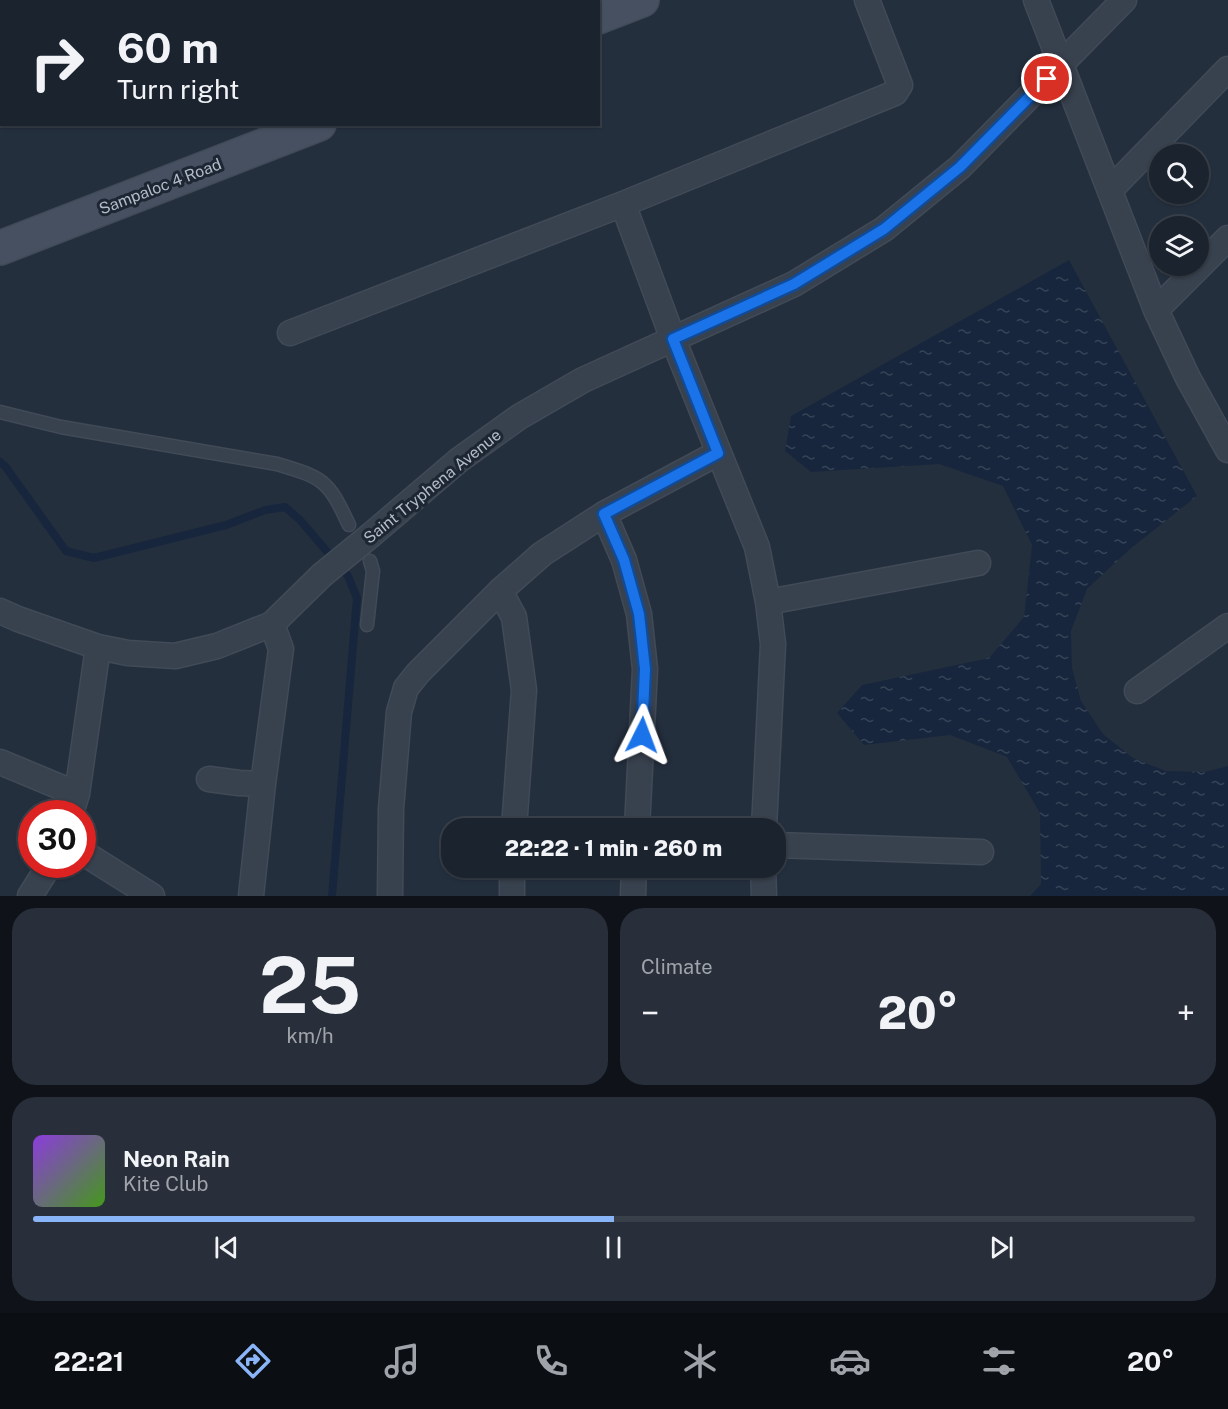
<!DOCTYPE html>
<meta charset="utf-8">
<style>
body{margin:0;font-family:"Public Sans",sans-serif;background:#282f3a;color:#f1f3f6;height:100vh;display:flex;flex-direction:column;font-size:22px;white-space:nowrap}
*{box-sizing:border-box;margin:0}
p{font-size:20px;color:#a0a4aa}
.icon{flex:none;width:33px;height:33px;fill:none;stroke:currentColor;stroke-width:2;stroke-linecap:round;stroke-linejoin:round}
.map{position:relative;height:896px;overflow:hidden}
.side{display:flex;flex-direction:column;gap:12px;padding:12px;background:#0f1319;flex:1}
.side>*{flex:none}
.guide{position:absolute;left:0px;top:0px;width:600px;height:126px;box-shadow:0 2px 4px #0004,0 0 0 2px #39404a;background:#1b232e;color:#f1f3f6;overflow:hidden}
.buttons{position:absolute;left:1149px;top:144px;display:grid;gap:12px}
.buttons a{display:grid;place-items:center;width:60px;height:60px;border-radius:50%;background:#1b232e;box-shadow:0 2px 4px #0004,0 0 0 2px #39404a;font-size:30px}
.speed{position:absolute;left:18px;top:800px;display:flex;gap:12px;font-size:30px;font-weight:700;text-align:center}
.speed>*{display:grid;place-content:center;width:78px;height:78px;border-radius:50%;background:#1b232e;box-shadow:0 2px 4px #0004,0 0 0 2px #39404a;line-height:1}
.speed .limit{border:9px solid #d22;background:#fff;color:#111}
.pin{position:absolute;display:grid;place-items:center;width:51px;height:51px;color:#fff;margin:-26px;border:3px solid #fff;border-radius:50%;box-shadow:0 2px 6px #0007}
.me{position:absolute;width:66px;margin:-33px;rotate:3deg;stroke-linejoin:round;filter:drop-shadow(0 0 4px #0008)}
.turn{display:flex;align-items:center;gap:21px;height:126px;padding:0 18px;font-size:27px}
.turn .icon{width:78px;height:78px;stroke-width:2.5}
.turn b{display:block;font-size:42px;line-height:51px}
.big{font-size:45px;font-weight:800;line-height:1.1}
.side .tile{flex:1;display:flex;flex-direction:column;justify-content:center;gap:9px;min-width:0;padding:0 21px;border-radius:24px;background:#282f3a}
.side .dial{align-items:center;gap:0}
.dial b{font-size:78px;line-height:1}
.song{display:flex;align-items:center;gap:18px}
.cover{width:72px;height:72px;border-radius:9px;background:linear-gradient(135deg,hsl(270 70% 55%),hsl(100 70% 35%))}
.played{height:6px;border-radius:3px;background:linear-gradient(90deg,#8ab4f8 50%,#39404a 50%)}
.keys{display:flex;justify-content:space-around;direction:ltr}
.heat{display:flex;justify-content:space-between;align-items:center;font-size:33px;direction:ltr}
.side .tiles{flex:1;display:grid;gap:12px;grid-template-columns:1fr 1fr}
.tile:last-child{grid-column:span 2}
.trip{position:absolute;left:441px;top:818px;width:345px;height:60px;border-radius:24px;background:#1b232e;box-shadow:0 2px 4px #0004,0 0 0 2px #39404a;font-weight:800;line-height:60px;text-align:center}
.tabs{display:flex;height:96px;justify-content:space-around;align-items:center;background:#0b0e12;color:#a0a4aa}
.tabs .icon{width:42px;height:42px}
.tabs .current{color:#8ab4f8}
.tabs b{font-size:27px;color:#f1f3f6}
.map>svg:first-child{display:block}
</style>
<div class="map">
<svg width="1228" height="896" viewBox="0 0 1228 896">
<defs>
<pattern id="water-ripples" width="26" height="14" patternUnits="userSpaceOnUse" patternTransform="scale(1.5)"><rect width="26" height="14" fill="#17263c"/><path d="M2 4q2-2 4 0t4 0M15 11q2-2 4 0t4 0" fill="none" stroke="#364457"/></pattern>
</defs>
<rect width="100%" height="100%" fill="#242f3e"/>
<path fill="url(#water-ripples)" d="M1069 260 1197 496 1130 549 1087 589 1071 631 1072 668 1081 701 1103 734 1133 758 1166 771 1205 772 1228 766V896H1030L1041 884 1040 813 1007 757 950 735 864 745 837 713 862 685 989 658 1024 617 1032 545 1003 486 939 464 811 472 785 451 791 416Z"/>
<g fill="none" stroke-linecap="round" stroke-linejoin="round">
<path stroke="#17263c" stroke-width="8" d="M0 462 5 466 66 551 94 558 226 525 265 510 285 507 300 520 348 576 357 598 332 896"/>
<defs>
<path id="lane" d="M0 412 61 427 277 464C324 478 328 480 349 525
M367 625 373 571 370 561"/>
<path id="street" d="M1036 0 1156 310 1188 378 1228 450
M1110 190 1228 69
M623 204 673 339 757 547 768 602 773 644 764 828
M1156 310 1228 238
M290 333 623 204 895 93 900 85 867 0
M604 514 624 560 639 614 645 669 637 828
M371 535 459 460 519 417 583 380 794 284 884 229 960 167 1124 0
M500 591 514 617 524 690 514 828
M768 602 978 563
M0 611 18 619 98 647 128 653 175 656 217 646 272 624 322 575
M1137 691 1228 626
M0 762 77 794
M209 779 239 783 263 784
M71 813 77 794 98 647
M776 845 981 852
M82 852 152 896
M763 867 764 896
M30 896 50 864
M251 896 263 784 281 649 272 624
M390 896 391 809 399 712 406 688 418 673 500 591 542 554 604 514 718 453
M512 896V867
M633 896 634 867"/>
<path id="secondary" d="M598 17 642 0
M0 248 319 124"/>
</defs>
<use href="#lane" stroke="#414a57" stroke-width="15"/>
<use href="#street" stroke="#414a57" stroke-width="27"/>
<use href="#secondary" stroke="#414a57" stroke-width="36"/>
<use href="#lane" stroke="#38414e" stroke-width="12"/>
<use href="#street" stroke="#38414e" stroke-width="24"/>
<use href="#secondary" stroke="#465061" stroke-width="33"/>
<defs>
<path id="street-bridge" d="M322 575 371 535"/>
</defs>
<use href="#street-bridge" stroke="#414a57" stroke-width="27" stroke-linecap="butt"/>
<use href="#street-bridge" stroke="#38414e" stroke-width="24"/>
</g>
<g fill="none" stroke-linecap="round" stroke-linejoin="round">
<defs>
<path id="route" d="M642 735 645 669 639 614 624 560 604 514 718 453 673 339 794 284 884 229 960 167 1047 79"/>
</defs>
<use href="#route" stroke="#114b97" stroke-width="15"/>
<use href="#route" stroke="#1a73e8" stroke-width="10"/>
</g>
<g text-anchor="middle" stroke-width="6" stroke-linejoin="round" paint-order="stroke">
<g font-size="16" fill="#b4bcc9" stroke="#1d2633">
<text transform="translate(160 186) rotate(-21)" y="6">Sampaloc 4 Road</text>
<text transform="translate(432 486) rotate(-39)" y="6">Saint Tryphena Avenue</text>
</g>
</g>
</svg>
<div class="buttons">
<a><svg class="icon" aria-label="search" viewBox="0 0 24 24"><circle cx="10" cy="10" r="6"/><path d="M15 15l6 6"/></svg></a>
<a><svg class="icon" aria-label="layers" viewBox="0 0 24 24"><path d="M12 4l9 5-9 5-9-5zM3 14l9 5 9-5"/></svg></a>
</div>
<div class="speed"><div class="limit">30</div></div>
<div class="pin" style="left:1047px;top:79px;background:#d93025"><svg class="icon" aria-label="arrive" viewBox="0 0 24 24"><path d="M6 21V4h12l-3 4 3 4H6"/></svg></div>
<svg class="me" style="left:642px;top:735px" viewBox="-20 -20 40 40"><path d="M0-17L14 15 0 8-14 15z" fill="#1a73e8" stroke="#fff" stroke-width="4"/></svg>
<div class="trip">22:22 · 1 min · 260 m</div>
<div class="guide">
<div class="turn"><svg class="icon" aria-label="right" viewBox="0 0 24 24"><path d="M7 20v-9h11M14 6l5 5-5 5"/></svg><div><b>60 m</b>Turn right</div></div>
</div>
</div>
<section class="side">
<div class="tiles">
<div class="tile dial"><b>25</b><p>km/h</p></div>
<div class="tile"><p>Climate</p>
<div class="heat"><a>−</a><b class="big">20°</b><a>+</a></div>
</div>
<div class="tile">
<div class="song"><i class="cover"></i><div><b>Neon Rain</b><p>Kite Club</p></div></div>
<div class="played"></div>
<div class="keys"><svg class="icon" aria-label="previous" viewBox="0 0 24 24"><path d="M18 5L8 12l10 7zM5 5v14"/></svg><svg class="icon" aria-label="pause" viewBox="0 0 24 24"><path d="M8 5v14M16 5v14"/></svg><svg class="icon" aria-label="next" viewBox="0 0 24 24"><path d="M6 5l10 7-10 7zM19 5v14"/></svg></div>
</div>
</div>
</section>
<nav class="tabs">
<b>22:21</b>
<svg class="icon current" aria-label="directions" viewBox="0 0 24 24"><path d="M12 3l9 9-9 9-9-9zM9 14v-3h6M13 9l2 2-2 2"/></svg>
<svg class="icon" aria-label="music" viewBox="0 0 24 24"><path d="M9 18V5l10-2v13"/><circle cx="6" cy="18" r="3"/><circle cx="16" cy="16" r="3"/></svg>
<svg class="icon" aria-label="phone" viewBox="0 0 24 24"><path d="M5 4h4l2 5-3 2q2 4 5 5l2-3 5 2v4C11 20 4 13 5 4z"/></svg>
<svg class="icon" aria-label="climate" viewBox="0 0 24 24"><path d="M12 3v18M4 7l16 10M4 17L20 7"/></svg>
<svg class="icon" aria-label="car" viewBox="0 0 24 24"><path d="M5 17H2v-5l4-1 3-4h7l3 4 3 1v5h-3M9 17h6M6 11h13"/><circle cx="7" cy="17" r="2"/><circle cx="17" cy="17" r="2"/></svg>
<svg class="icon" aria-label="filters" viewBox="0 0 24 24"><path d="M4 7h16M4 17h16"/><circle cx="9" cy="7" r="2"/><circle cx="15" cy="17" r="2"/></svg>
<b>20°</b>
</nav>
